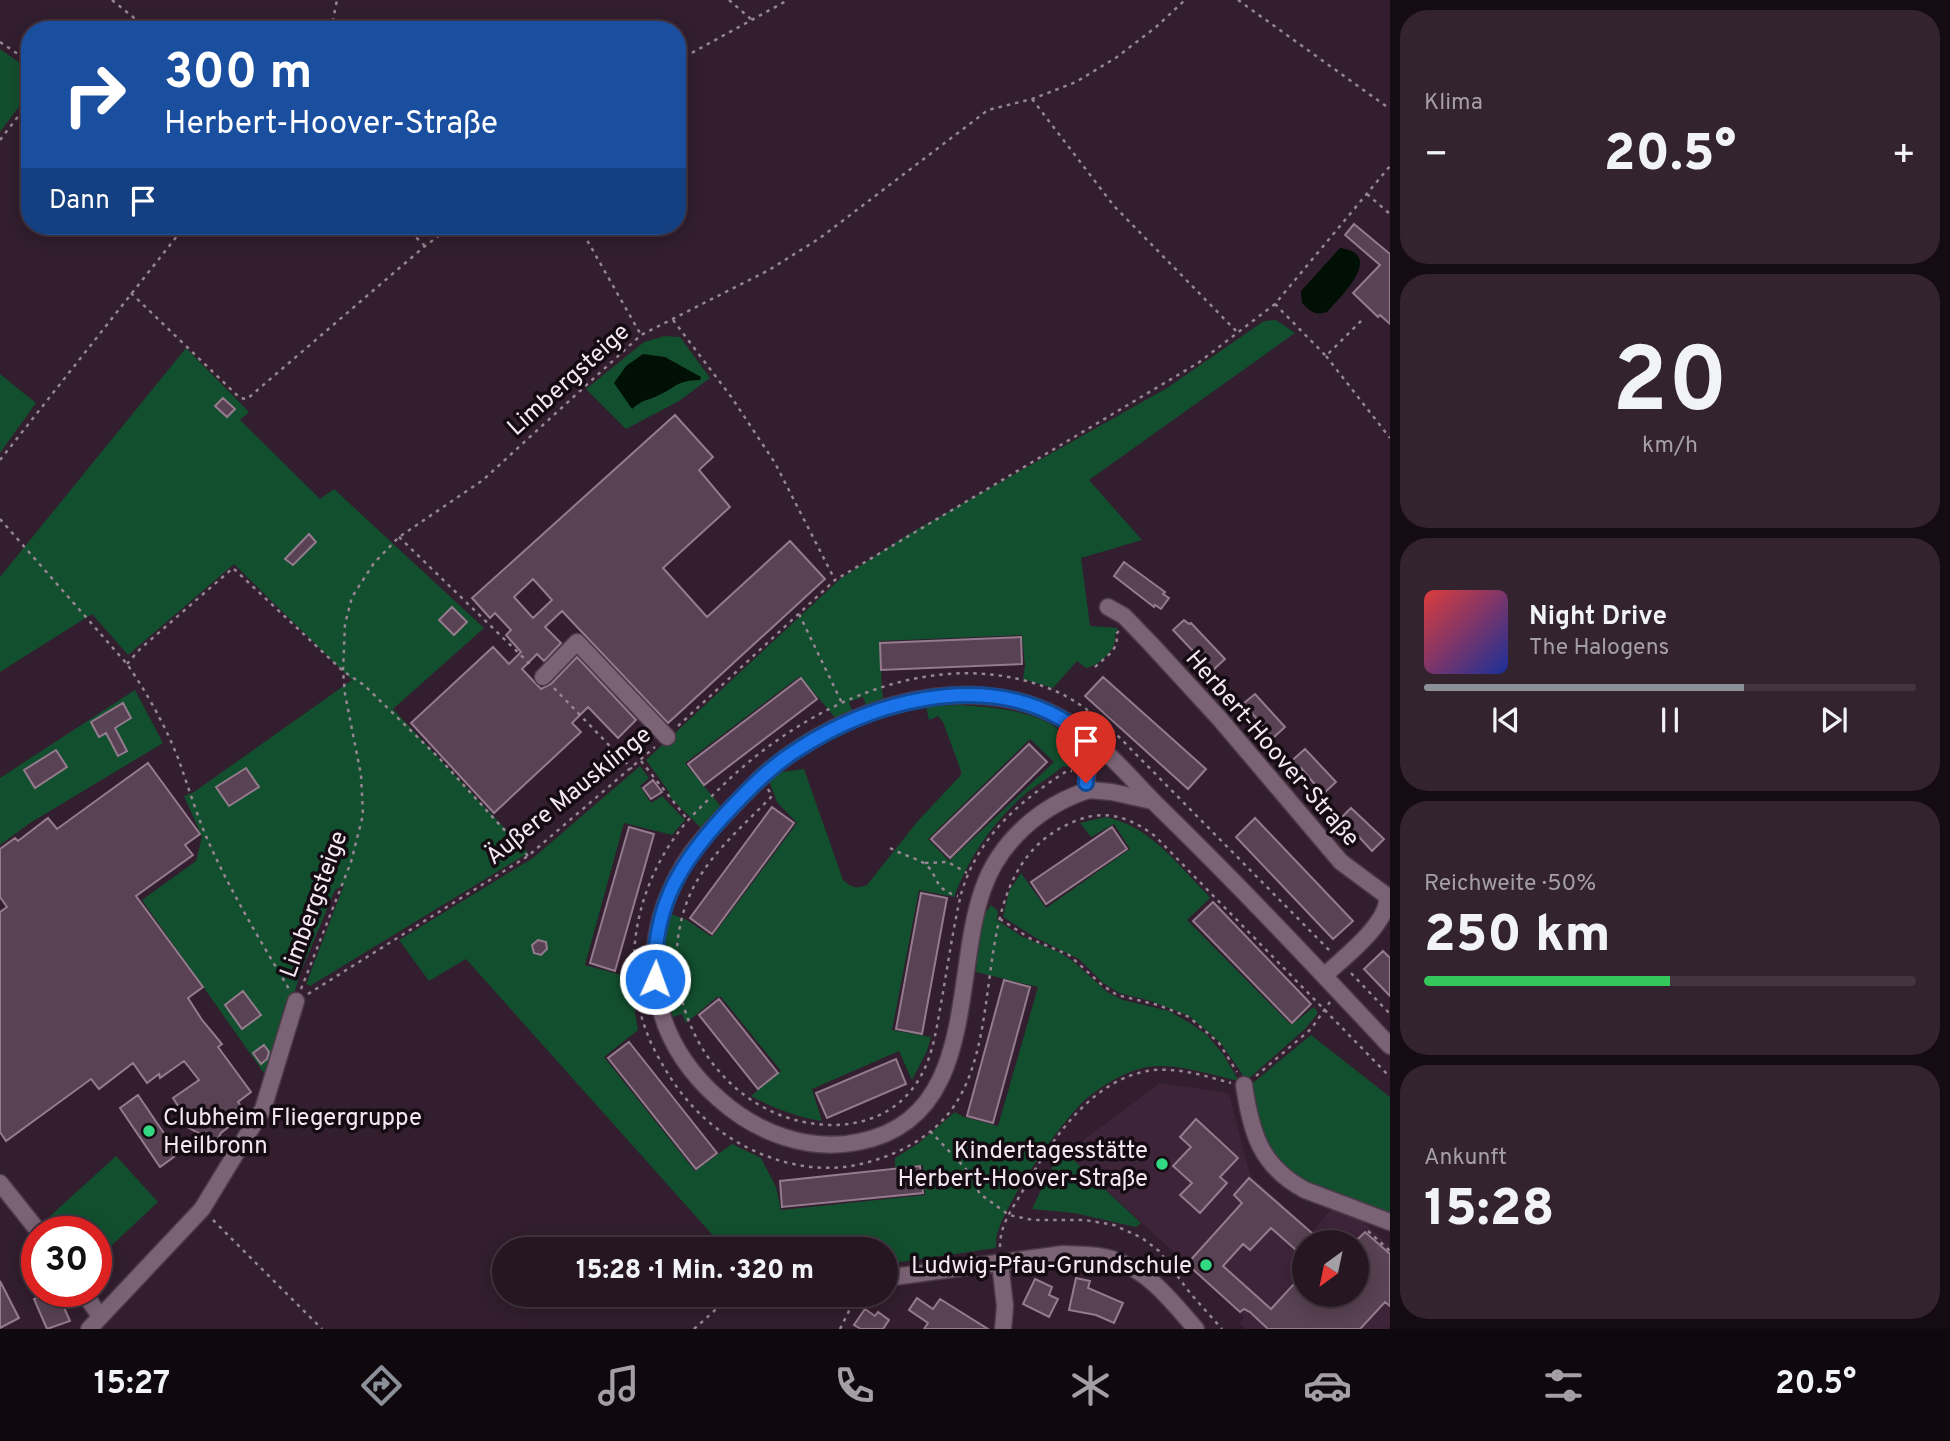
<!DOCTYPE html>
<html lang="de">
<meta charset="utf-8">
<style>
body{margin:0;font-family:Overpass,sans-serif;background:#32232f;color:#f1f3f6;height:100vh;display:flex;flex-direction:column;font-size:26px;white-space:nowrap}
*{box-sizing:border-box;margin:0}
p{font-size:23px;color:#a49fa5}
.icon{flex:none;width:38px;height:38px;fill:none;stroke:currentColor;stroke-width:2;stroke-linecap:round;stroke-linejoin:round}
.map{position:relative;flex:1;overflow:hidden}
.drawer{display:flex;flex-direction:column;gap:10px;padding:10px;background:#150c13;width:560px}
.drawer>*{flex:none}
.banner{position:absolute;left:21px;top:21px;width:665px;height:214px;border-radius:28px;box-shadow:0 4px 18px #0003,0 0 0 2px #423540;background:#1a4fa0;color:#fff;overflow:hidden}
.needle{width:46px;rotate:213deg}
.fabs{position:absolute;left:1292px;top:1230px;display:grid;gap:14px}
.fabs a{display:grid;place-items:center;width:77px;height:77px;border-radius:50%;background:#261622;box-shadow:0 4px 18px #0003,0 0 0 2px #423540;font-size:35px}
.speed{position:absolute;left:21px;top:1216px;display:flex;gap:14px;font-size:35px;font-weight:700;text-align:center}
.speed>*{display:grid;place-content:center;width:91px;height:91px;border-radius:50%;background:#261622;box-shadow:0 4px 18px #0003,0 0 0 2px #423540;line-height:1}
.speed .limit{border:10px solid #d22;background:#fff;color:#111}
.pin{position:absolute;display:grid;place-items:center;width:60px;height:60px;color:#fff;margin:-72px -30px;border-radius:50% 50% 50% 0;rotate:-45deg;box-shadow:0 0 7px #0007}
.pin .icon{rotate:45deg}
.me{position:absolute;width:77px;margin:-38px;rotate:2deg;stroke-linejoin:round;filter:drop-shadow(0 0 5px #0008)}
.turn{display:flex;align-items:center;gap:24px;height:147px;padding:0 28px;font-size:32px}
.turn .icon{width:91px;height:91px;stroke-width:2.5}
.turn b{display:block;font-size:49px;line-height:60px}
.then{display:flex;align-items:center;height:66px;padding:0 28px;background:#0003;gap:14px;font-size:26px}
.big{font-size:52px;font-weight:800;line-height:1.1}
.drawer .widget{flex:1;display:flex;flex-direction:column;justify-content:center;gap:10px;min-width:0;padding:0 24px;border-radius:28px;background:#32232f}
.drawer .dial{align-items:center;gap:0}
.dial b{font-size:91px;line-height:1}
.song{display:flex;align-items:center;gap:21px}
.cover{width:84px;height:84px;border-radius:10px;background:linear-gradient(135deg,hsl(0 70% 55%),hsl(230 70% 35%))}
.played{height:7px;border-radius:4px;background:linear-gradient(90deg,#8c9099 65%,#423540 65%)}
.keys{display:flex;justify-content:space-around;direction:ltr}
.heat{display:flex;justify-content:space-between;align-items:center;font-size:38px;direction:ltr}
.charge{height:10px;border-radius:5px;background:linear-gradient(90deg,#34c759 50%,#423540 0)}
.trip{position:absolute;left:492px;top:1237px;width:406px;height:70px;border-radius:35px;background:#261622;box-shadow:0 4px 18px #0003,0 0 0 2px #423540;font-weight:800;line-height:70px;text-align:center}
.dock{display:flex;height:112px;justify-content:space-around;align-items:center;background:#0f090e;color:#a49fa5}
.dock .icon{width:49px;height:49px}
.dock .on{color:#8c9099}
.dock b{font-size:32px;color:#f1f3f6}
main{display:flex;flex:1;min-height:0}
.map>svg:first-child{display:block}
</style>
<main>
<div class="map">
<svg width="1390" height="1329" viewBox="0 0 1390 1329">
<rect width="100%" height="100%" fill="#321e2e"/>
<path fill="#3e2439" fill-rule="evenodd" d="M1160 1083 1229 1093 1250 1175 1312 1231 1336 1204 1359 1217 1390 1247V1325L1387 1329H1245L1240 1323 1244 1317 1066 1153ZM1304 1242H1356V1295H1304Z"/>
<path fill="#124f2e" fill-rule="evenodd" d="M0 49 30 70V92L0 132Z
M1276 320 1295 333 1089 480 1142 540 1081 558 1090 626 1118 628C1114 634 1116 638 1114 645 1110 654 1096 667 1086 668L1077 661 1053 688 1023 679 1025 666 1022 635 880 641 882 691 884 702 867 708 863 697 849 702 853 713 838 721 800 676 685 763 722 808 703 830 669 796V792L646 760 840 579 907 535 1167 388 1264 321Z
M665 336 680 337 710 378 679 401 626 429 586 389 644 342Z
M186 348 249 412 240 420 320 499 334 489 484 628 393 709 528 853 310 986 306 984 344 885 335 890 300 974 272 1067 264 1073 142 900 196 861 202 837 184 796 194 792 352 680 234 564 128 655 92 614 0 672V577Z
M0 374 36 403 0 453Z
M135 690 163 743 30 823 0 845V778Z
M961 705C999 708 1059 711 1077 752 1079 757 1079 764 1080 769L1063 766C1051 777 1036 785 1024 795 992 823 969 857 954 897L919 890 892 1030 931 1037 927 1051 912 1080 899 1051 812 1089 822 1121C797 1117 773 1108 751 1096L781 1071 721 997H717L686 1023 682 1014 673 1017C661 983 664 948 669 913L687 920 712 937 797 823 777 802 769 781 782 772 804 769 843 880C852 888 856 889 867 885L917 822 961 775V771L943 722 938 716 929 720 926 706ZM1030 739 1054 762 949 861 928 839Z
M640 766 649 778 640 786 651 803 662 796 685 820 672 835 624 823 585 965 629 977 638 1030 604 1057 695 1171 732 1144 761 1158 776 1187 781 1210 925 1195 923 1165 895 1167V1158L919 1143 955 1112 964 1117 998 1126 1038 987 976 972C978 951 977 921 991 905L998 911 997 920 1021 936 1061 953 1074 962 1107 992 1123 1000 1169 1011 1190 1023 1207 1035 1223 1054 1239 1081C1209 1075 1174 1061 1143 1068 1124 1072 1102 1086 1087 1098 1063 1119 1006 1201 998 1232 996 1236 996 1242 996 1248L886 1264V1250L725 1249 466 959 429 981 399 940 533 858Z
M1105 817C1149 825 1177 864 1207 894L1210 898 1187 920 1291 1025 1314 1007 1318 1013 1306 1028 1245 1082 1241 1072 1220 1042 1189 1016 1151 1001 1119 993 1103 983 1079 959 1036 938 1003 917 1009 891 1021 873 1046 908 1130 849 1114 824 1091 837 1080 823Z
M1311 1035 1390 1097V1217L1307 1187 1262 1145 1248 1087Z
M1066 1153 1141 1223 1136 1227 1074 1213 1032 1209 1053 1165Z
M116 1156 158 1202 96 1260V1232H61L48 1218Z"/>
<path fill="#011005" d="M1340 248C1386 254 1340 297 1327 312 1315 316 1310 311 1302 303L1301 291Z
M643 354 665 357 701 377 700 380C674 381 678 387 657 396 645 402 645 398 632 409L614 383 626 366Z"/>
<path fill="#584253" stroke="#947b8e" stroke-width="2" fill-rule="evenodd" d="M1354 224 1390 254V324L1380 315 1378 317 1353 293 1380 265 1345 235Z
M223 398 235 409 227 417 215 406Z
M675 415 713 457 699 470 730 507 663 568 707 617 790 541 825 579 668 723 562 611 545 627 561 643 544 661 537 654 522 669 541 689 551 684 577 657 636 720 618 738 588 707 572 723 581 732 494 813 411 723 493 647 509 664 521 652 506 635 511 630 495 613 490 618 472 598ZM533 579 552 600 533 618 514 597Z
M309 534 316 542 293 565 285 559Z
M1124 562 1165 592 1163 594 1169 598 1161 609 1155 605 1154 607 1114 576Z
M452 607 467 622 454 635 439 620Z
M1184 620 1189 624 1191 623 1225 659 1212 671 1173 630Z
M1021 637 1022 664 881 670 880 643Z
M1103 677 1206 769 1188 789 1085 696Z
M801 678 817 699 704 785 688 764Z
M1255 694 1285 727 1273 738 1251 712 1247 716 1239 707Z
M123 703 131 718 115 728 127 751 118 756 106 733 99 737 91 722Z
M1029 744 1047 762 950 858 931 839Z
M1305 749 1336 782 1323 794 1301 768 1294 774 1287 765Z
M56 750 67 767 35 788 24 770Z
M148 763 200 834 185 845 193 855 136 896 203 987 188 998 202 1020 222 1044 218 1047 251 1092 238 1102 246 1113 221 1133 213 1148 201 1141 204 1136 189 1128 190 1125 173 1098 199 1080 184 1061 160 1078 159 1074 147 1083 133 1063 99 1089 91 1079 6 1141 0 1132V912L7 907 0 897V849L15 838 18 841 48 818 57 829Z
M246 768 259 787 229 806 216 787Z
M653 780 662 792 651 799 643 788Z
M772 807 794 823 712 934 690 918Z
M1351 808 1384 839 1372 851 1349 826 1342 833 1334 825Z
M1255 818 1353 921 1333 939 1236 837Z
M629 827 654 834 615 971 590 963Z
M1112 827 1127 849 1046 904 1031 882Z
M921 893 947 898 922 1034 896 1029Z
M1213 902 1311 1004 1292 1023 1193 921Z
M538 940 546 942 547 949 541 955 534 953 532 945Z
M1383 951 1390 958V996L1364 969Z
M1004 980 1030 987 993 1123 967 1116Z
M243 991 261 1015 242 1029 225 1005Z
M719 999 778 1073 758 1089 699 1015Z
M629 1042 717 1153 696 1169 608 1058Z
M264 1045 269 1052 267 1059 261 1064 253 1053Z
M896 1059 906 1084 827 1118 816 1093Z
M138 1095 178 1154 160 1167 120 1108Z
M1196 1119 1238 1158 1220 1177 1227 1183 1200 1213 1180 1195 1192 1183 1173 1166 1191 1147 1180 1137Z
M920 1166 923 1193 782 1207 780 1181Z
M1249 1178 1312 1233 1304 1242V1257L1271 1228 1250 1250 1243 1244 1223 1266 1271 1309 1304 1273V1295H1356V1241L1365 1232 1390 1254V1306L1385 1302 1360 1329H1268L1250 1312 1244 1309 1240 1312 1187 1264 1242 1203 1234 1195Z
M1076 1278 1090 1281 1088 1288 1123 1303 1114 1323 1096 1315 1069 1310Z
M1035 1279 1052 1287 1049 1295 1058 1299 1049 1317 1023 1304Z
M0 1281 19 1318 0 1328Z
M52 1292H57L70 1321 47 1329 34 1299Z
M917 1298 933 1309 940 1299 988 1329H924L928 1323 909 1310Z
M865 1309 875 1316 878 1312 889 1320 883 1329H861L854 1325Z"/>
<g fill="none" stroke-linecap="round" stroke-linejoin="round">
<defs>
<path id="minor" d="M1108 607 1124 616 1150 643 1219 718 1341 862 1387 896C1390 923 1343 958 1324 976
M543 677 577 642 667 737
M1102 751C1090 762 1082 773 1089 790L1112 792 1152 801
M1089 790C1041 805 999 842 983 889 952 975 979 1119 858 1142 808 1152 757 1133 719 1099 648 1037 635 948 683 866 696 844 716 824 734 805 746 793 758 779 772 768 846 707 965 670 1055 715 1097 736 1129 777 1161 809 1240 886 1315 966 1390 1046
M1244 1085C1251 1132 1260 1166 1305 1190L1390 1222
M0 1183 39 1232
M1000 1263 1005 1306 1003 1329
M886 1278 1063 1254C1081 1255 1100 1254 1117 1261 1150 1272 1174 1304 1196 1329
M83 1292 100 1316
M89 1329 202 1209 263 1109 296 1001"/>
</defs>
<use href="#minor" stroke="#4d3a49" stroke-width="19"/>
<path stroke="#968592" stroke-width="2.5" stroke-dasharray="3.5 5" stroke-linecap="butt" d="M112 0 149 30
M729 0 752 20
M1238 0 1390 109
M331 30 337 0
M0 42 30 62
M677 61 788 0
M1032 99 1114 206 1239 334
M0 140 30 101
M1367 194 1390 214
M404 226 424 245
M579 226 641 335
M131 293 240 398 247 399 425 246 452 226
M1275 304 1326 356 1361 321
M673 320 732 398 775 463 835 580
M1326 356 1390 438
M0 460 185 226
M0 519 127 664C147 693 165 725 178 758 188 786 197 816 209 843 232 894 261 942 289 989
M399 537 532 666
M799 614 842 703
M127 664 140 649 233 568 343 671 364 685 440 759 528 856
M1095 667 1112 652 1117 643 1116 634 1119 631
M554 688 632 769
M678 726 835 580 1198 363 1275 304 1390 166
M641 761 688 820
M768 789 772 796C744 825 712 852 693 888 642 991 717 1126 835 1125 866 1124 894 1113 913 1088 933 1062 936 1030 942 998 948 964 953 929 961 894 978 837 1018 802 1067 771H1072
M890 848C901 854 912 857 922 862 940 873 931 889 958 896
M925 863 948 862 967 873
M1000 919 1031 939 1069 955 1102 985 1117 995 1158 1005 1189 1017 1219 1043 1237 1072
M1329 950 1115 733C1096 716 1077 700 1053 690 934 641 800 707 716 792 704 804 691 816 680 830 633 892 619 973 652 1045 667 1075 684 1101 710 1123 748 1155 802 1174 851 1166 890 1159 931 1140 954 1106 1012 1021 961 864 1078 820 1107 809 1131 818 1155 836L1390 1077
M1351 973 1390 1014
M301 989 351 862 363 815 361 775 345 694 343 671 345 624 352 597 374 563 399 537 483 480 641 335 769 270 820 238 988 110 1032 99 1076 82 1117 57 1156 27 1185 0
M308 994 528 856 655 747
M1256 1076 1311 1029 1330 1002
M930 1131 967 1170 980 1194 1009 1215 1033 1220H1085L1114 1225 1142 1238 1159 1251 1190 1293 1222 1329
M213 1220 322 1329
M1368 1231 1390 1251
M1000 1247C1000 1226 1010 1212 1021 1194 1048 1145 1088 1082 1147 1071 1175 1066 1205 1076 1231 1083
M694 1329 732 1295
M840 1329 857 1295"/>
<use href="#minor" stroke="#7b6376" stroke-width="16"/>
</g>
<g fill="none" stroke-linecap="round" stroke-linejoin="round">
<defs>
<path id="route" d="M655 979C652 904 683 858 733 806 753 785 773 765 797 750 871 702 978 672 1060 718 1076 727 1089 739 1102 751 1092 760 1085 769 1086 783"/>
</defs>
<use href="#route" stroke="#114b97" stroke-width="18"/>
<use href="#route" stroke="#1a73e8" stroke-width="12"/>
</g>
<g fill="#32d882" stroke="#150c13" stroke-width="2.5">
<circle cx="149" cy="1131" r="7"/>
<circle cx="1162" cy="1164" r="7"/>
<circle cx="1206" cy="1265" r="7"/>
</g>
<g text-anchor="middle" stroke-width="7" stroke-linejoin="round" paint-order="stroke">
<g font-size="24" fill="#f5e7f2" stroke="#150c13">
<text transform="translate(568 379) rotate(-42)" y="8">Limbergsteige</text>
<text transform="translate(1273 748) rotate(49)" y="8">Herbert-Hoover-Straße</text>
<text transform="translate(568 795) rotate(-39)" y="8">Äußere Mausklinge</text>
<text transform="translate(313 904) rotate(-70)" y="8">Limbergsteige</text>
</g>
<g font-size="24" fill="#f5e7f2" stroke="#150c13" text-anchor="end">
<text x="163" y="1125" text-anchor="start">Clubheim Fliegergruppe<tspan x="163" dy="28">Heilbronn</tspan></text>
<text x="1148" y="1158">Kindertagesstätte<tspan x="1148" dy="28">Herbert-Hoover-Straße</tspan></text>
<text x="1192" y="1273">Ludwig-Pfau-Grundschule</text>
</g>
</g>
</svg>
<div class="fabs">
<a><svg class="needle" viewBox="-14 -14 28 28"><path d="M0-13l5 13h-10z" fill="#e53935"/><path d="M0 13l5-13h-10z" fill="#a49fa5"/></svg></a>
</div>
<div class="speed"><div class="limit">30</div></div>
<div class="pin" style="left:1086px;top:783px;background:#d93025"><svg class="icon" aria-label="arrive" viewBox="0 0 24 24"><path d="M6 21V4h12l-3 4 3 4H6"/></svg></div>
<svg class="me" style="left:655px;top:979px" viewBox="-20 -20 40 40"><circle r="17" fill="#1a73e8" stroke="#fff" stroke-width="3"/><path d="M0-11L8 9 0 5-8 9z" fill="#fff"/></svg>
<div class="trip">15:28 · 1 Min. · 320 m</div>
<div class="banner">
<div class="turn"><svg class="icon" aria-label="right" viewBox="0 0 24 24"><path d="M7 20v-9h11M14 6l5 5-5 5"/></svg><div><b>300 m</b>Herbert-Hoover-Straße</div></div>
<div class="then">Dann<svg class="icon" aria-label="arrive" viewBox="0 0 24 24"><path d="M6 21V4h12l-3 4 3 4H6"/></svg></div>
</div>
</div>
<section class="drawer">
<div class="widget"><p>Klima</p>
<div class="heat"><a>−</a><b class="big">20.5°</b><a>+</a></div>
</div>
<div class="widget dial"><b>20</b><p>km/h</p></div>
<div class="widget">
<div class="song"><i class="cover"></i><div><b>Night Drive</b><p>The Halogens</p></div></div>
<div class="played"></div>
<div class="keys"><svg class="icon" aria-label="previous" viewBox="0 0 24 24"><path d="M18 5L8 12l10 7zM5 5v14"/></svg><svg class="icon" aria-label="pause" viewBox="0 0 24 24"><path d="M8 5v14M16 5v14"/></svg><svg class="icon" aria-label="next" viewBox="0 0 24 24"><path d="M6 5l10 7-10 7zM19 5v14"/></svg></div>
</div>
<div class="widget"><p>Reichweite · 50%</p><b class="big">250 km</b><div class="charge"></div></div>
<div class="widget"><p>Ankunft</p><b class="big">15:28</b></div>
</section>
</main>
<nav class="dock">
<b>15:27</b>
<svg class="icon on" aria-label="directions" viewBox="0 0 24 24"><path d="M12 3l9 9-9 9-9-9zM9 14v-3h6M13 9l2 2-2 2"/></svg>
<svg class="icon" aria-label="music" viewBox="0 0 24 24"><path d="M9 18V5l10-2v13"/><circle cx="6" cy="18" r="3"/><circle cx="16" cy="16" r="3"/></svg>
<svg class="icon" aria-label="phone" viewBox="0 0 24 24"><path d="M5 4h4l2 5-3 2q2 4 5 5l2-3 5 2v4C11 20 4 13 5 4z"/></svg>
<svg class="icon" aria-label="climate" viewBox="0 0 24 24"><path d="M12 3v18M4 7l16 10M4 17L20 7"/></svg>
<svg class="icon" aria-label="car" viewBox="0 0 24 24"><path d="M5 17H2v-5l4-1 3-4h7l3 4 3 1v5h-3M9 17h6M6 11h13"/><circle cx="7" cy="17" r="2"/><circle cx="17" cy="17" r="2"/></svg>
<svg class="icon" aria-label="filters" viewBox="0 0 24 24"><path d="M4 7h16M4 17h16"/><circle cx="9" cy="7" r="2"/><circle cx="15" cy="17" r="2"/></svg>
<b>20.5°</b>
</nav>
